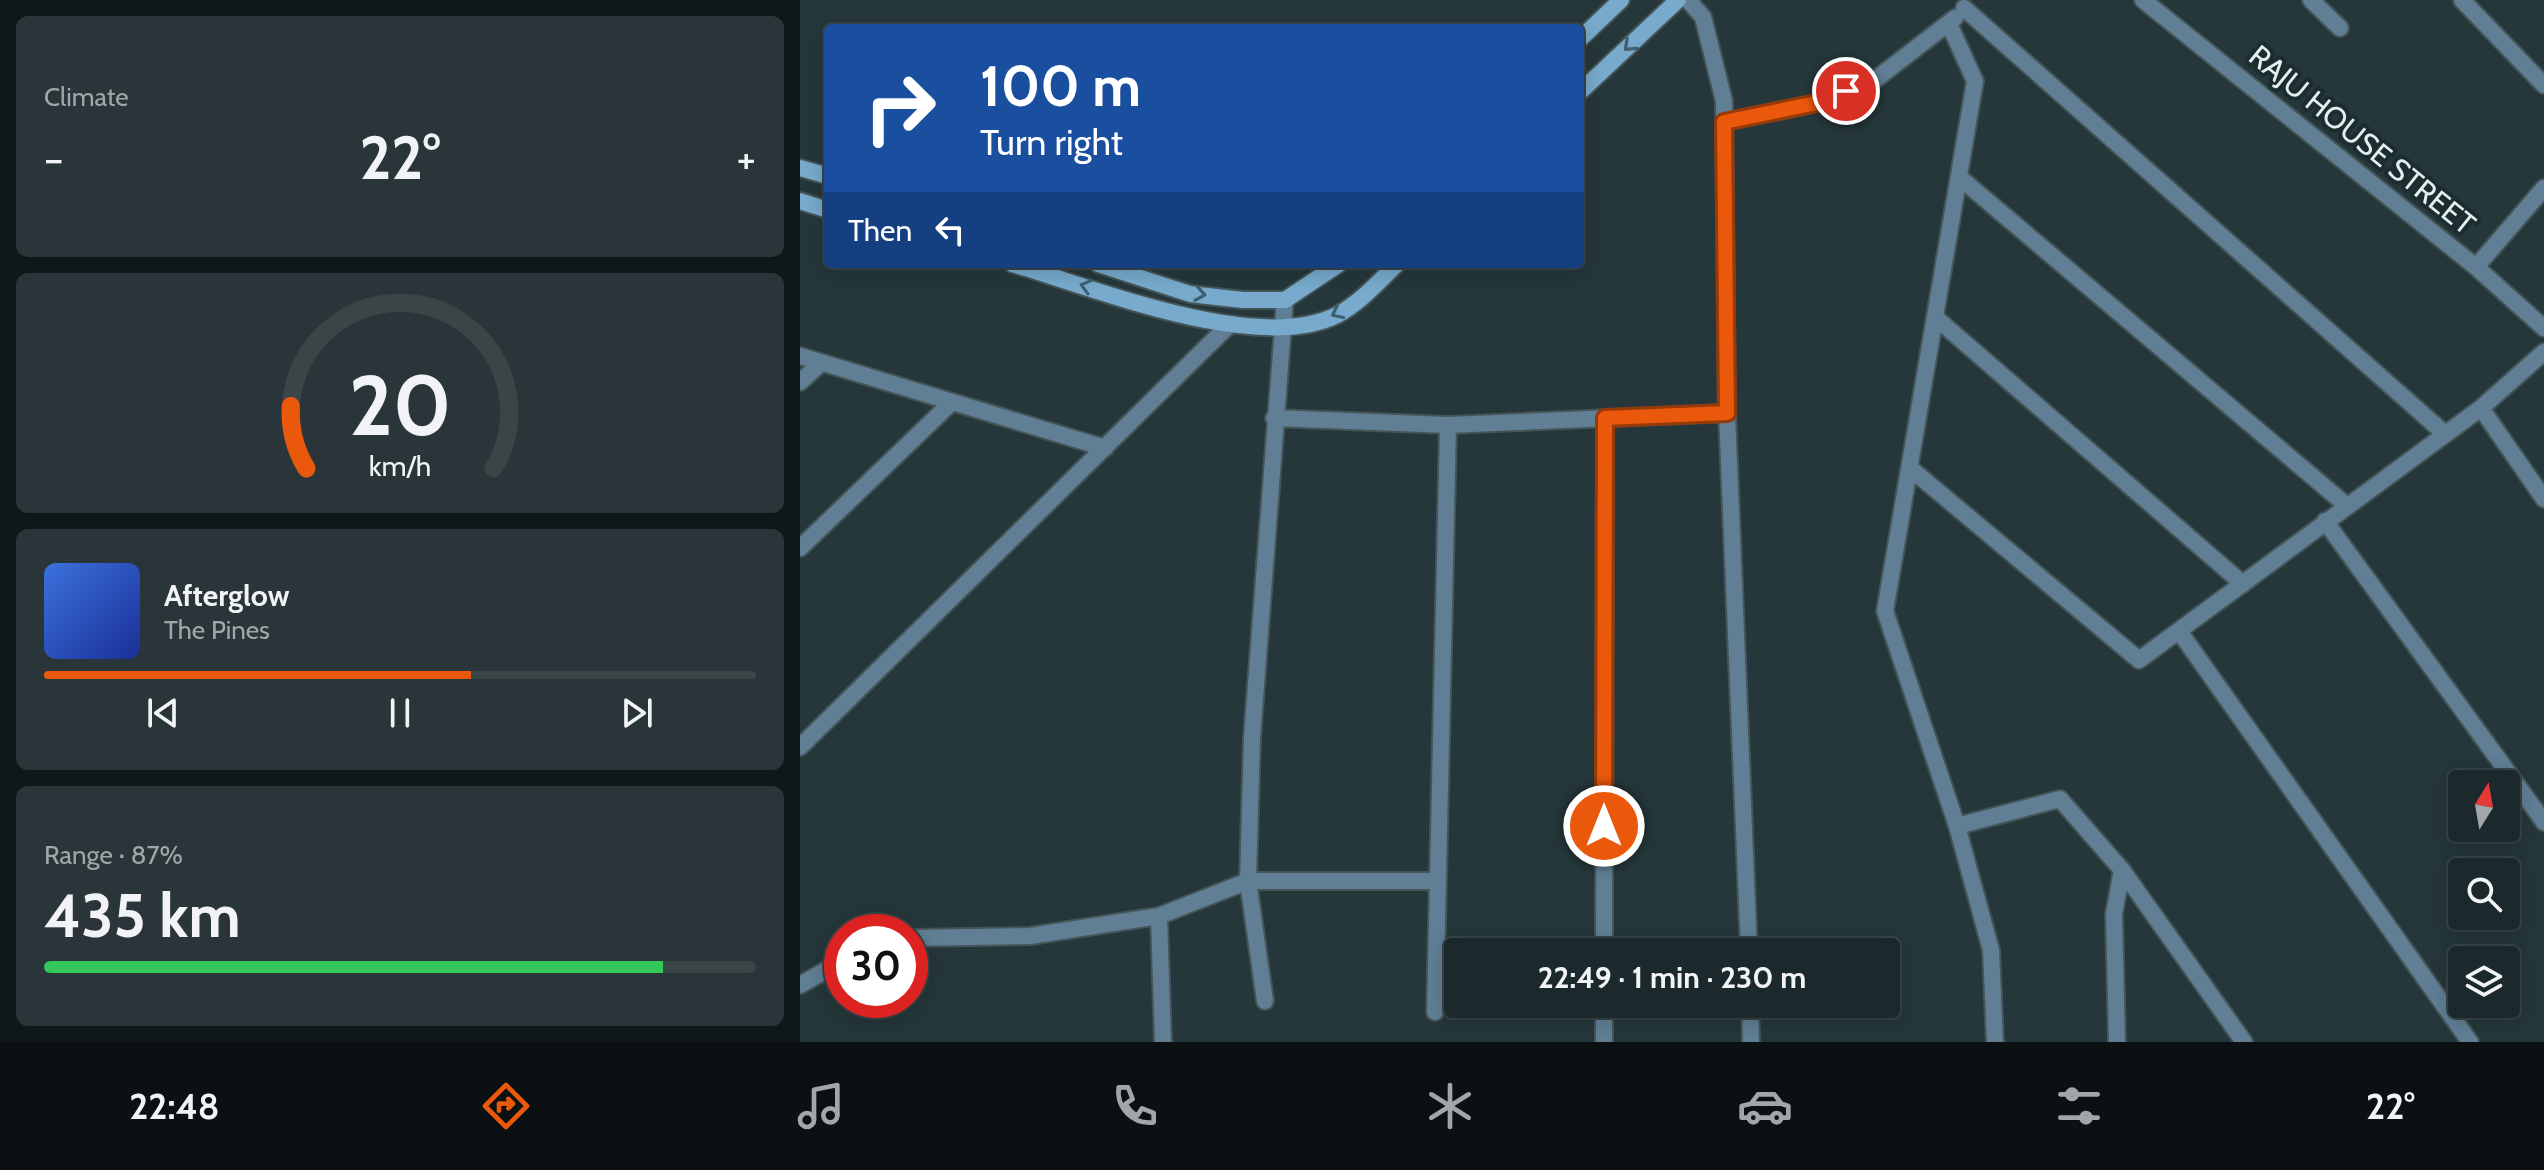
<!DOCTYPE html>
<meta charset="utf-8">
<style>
body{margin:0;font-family:Cabin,sans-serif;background:#293538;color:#f1f3f6;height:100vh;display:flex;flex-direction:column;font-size:30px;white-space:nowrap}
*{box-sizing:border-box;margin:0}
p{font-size:26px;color:#a0a6a9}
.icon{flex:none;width:44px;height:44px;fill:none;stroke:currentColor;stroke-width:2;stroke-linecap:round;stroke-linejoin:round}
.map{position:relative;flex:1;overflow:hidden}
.drawer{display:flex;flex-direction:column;gap:16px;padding:16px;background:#0f1718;width:800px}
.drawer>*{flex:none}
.banner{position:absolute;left:24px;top:24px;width:760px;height:244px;border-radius:8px;box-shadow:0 4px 20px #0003,0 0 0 2px #3a4548;background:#1a4fa0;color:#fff;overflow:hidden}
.needle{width:52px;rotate:11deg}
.controls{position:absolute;left:1648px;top:770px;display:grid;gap:16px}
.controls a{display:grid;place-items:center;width:72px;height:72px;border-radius:8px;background:#1c292c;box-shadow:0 4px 20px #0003,0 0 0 2px #3a4548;font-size:40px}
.speed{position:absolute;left:24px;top:914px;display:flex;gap:16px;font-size:40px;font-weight:700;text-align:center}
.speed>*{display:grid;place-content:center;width:104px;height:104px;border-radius:50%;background:#1c292c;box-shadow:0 4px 20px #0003,0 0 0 2px #3a4548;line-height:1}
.speed .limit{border:12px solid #d22;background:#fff;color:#111}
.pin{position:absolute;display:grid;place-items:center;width:68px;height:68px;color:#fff;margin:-34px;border:4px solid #fff;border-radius:50%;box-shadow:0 2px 8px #0007}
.me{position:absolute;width:88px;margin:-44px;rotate:0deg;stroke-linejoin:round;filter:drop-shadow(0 0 6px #0008)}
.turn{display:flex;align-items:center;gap:28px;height:168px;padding:0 24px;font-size:36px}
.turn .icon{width:104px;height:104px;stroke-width:2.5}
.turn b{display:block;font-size:56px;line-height:68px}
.then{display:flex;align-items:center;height:76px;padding:0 24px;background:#0003;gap:16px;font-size:30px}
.big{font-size:60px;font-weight:800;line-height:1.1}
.drawer .card{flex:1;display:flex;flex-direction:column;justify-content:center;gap:12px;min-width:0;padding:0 28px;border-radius:12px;background:#293538}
.drawer .dial{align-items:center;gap:0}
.dial svg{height:208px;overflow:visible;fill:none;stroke:#3a4548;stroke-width:7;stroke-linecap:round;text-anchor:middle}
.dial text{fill:#f1f3f6;stroke:none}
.song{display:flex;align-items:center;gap:24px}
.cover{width:96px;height:96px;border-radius:12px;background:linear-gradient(135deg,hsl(220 70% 55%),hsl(230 70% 35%))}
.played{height:8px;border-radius:4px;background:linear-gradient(90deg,#ea580c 60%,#3a4548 60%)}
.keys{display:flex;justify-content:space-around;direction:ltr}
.heat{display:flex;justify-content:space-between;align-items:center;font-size:44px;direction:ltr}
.charge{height:12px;border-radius:6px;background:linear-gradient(90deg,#34c759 87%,#3a4548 0)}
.trip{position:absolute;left:644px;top:938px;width:456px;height:80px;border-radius:8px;background:#1c292c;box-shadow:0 4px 20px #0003,0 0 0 2px #3a4548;font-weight:800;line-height:80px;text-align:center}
.menu{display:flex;height:128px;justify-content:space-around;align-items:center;background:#0b1012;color:#a0a6a9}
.menu .icon{width:56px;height:56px}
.menu .active{color:#ea580c}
.menu b{font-size:36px;color:#f1f3f6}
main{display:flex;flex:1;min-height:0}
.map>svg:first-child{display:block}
</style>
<main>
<section class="drawer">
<div class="card"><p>Climate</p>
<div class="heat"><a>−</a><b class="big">22°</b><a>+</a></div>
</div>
<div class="card dial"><svg viewBox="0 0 100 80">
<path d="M14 69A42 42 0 1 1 86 69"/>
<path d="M14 69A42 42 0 0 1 8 45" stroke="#ea580c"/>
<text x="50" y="56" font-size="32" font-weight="700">20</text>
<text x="50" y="72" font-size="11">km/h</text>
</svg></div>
<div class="card">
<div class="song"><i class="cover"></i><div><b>Afterglow</b><p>The Pines</p></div></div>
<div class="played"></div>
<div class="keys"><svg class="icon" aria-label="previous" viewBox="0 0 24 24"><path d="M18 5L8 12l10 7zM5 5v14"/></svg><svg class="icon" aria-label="pause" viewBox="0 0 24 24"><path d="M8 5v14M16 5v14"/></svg><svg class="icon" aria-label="next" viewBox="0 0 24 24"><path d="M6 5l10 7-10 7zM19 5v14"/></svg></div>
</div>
<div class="card"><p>Range · 87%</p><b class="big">435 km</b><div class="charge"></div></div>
</section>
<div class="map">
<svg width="1744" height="1042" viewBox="0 0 1744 1042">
<rect width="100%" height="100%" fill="#25373a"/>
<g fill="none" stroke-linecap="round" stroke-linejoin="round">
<defs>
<path id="minor" d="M888 0 903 17 924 101 927 413 949 952
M1343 0 1676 267 1744 328
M1511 0 1540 28
M1662 0 1744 85
M1164 8 1644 433
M1149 24 1175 81 1085 611 1157 826 1191 950 1195 1042
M924 122 1017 103 1076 79 1155 18
M1159 177 1546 505
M1676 267 1744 188
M1136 318 1443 584
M0 356 305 448
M0 382 21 363
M1681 408 1744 499
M474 418 648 425 927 413
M1111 469 1339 660 1681 408 1744 352
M1525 521 1744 822
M0 548 152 402
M1379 631 1670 1042
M0 747 429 325
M1157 826 1260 799 1322 870 1444 1042
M359 916 363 1042
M110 938 230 936 359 916 448 881 452 738 485 300
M804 952 805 418
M0 985 42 961
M465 1001 448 881H638
M950 1004 951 1042
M635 1012 648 425
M804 1042V1004
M1317 1042 1314 914 1322 870"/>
<path id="secondary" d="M780 39 821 0
M780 92 878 0
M0 168 28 176
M0 201 28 210
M212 264C295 288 457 355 537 315 560 303 578 282 597 264
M298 264 390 294 443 300H485L539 264"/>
</defs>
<use href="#minor" stroke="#445457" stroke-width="20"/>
<use href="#secondary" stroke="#445457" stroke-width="20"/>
<use href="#minor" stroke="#607f95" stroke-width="16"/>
<use href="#secondary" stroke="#7ac" stroke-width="16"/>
</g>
<defs><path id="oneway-chevron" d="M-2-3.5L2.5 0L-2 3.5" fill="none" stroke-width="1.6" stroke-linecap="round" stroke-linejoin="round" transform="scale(2)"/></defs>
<g stroke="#405f6e">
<use href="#oneway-chevron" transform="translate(829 46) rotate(137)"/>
<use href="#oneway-chevron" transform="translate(286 286) rotate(-164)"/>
<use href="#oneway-chevron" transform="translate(400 294) rotate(9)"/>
<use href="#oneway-chevron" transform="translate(537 313) rotate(154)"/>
</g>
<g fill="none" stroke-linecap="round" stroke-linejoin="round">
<defs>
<path id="route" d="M804 826 805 418 927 413 924 122 1017 103 1046 91"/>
</defs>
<use href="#route" stroke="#983908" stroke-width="20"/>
<use href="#route" stroke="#ea580c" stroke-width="14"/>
</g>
<g text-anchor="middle" stroke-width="8" stroke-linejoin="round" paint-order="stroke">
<g font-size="30" fill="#e4eff1" stroke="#1b2d2f">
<text transform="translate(1562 140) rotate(39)" y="10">RAJU HOUSE STREET</text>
</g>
</g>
</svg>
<div class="controls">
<a><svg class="needle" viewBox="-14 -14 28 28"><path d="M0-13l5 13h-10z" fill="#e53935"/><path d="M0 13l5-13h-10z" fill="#a0a6a9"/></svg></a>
<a><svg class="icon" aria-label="search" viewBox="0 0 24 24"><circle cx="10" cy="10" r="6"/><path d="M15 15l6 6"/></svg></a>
<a><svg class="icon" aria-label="layers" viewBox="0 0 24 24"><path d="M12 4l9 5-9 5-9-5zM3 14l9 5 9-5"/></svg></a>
</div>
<div class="speed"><div class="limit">30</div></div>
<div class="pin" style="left:1046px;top:91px;background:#d93025"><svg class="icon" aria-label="arrive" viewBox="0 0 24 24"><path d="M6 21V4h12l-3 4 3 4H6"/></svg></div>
<svg class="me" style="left:804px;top:826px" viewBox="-20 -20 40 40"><circle r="17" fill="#ea580c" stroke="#fff" stroke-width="3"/><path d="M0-11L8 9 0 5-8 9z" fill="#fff"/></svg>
<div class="trip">22:49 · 1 min · 230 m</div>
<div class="banner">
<div class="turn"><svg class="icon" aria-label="right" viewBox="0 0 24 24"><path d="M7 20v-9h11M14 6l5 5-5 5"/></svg><div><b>100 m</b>Turn right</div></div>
<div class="then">Then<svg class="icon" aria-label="left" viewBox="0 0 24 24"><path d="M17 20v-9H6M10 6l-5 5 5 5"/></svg></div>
</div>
</div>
</main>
<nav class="menu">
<b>22:48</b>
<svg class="icon active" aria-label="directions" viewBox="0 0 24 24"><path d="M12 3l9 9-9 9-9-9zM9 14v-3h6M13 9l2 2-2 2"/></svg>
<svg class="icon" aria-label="music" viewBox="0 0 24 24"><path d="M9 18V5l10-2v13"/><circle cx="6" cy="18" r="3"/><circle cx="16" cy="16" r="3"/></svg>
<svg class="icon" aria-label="phone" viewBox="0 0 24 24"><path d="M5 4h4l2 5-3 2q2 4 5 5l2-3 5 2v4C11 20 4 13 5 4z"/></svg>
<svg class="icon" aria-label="climate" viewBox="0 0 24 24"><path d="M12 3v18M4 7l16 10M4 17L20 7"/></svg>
<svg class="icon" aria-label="car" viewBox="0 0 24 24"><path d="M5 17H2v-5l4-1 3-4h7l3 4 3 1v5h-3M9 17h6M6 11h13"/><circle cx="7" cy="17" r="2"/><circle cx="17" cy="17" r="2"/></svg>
<svg class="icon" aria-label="filters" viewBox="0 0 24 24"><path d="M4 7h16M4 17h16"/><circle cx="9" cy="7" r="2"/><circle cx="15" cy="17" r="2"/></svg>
<b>22°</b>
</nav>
